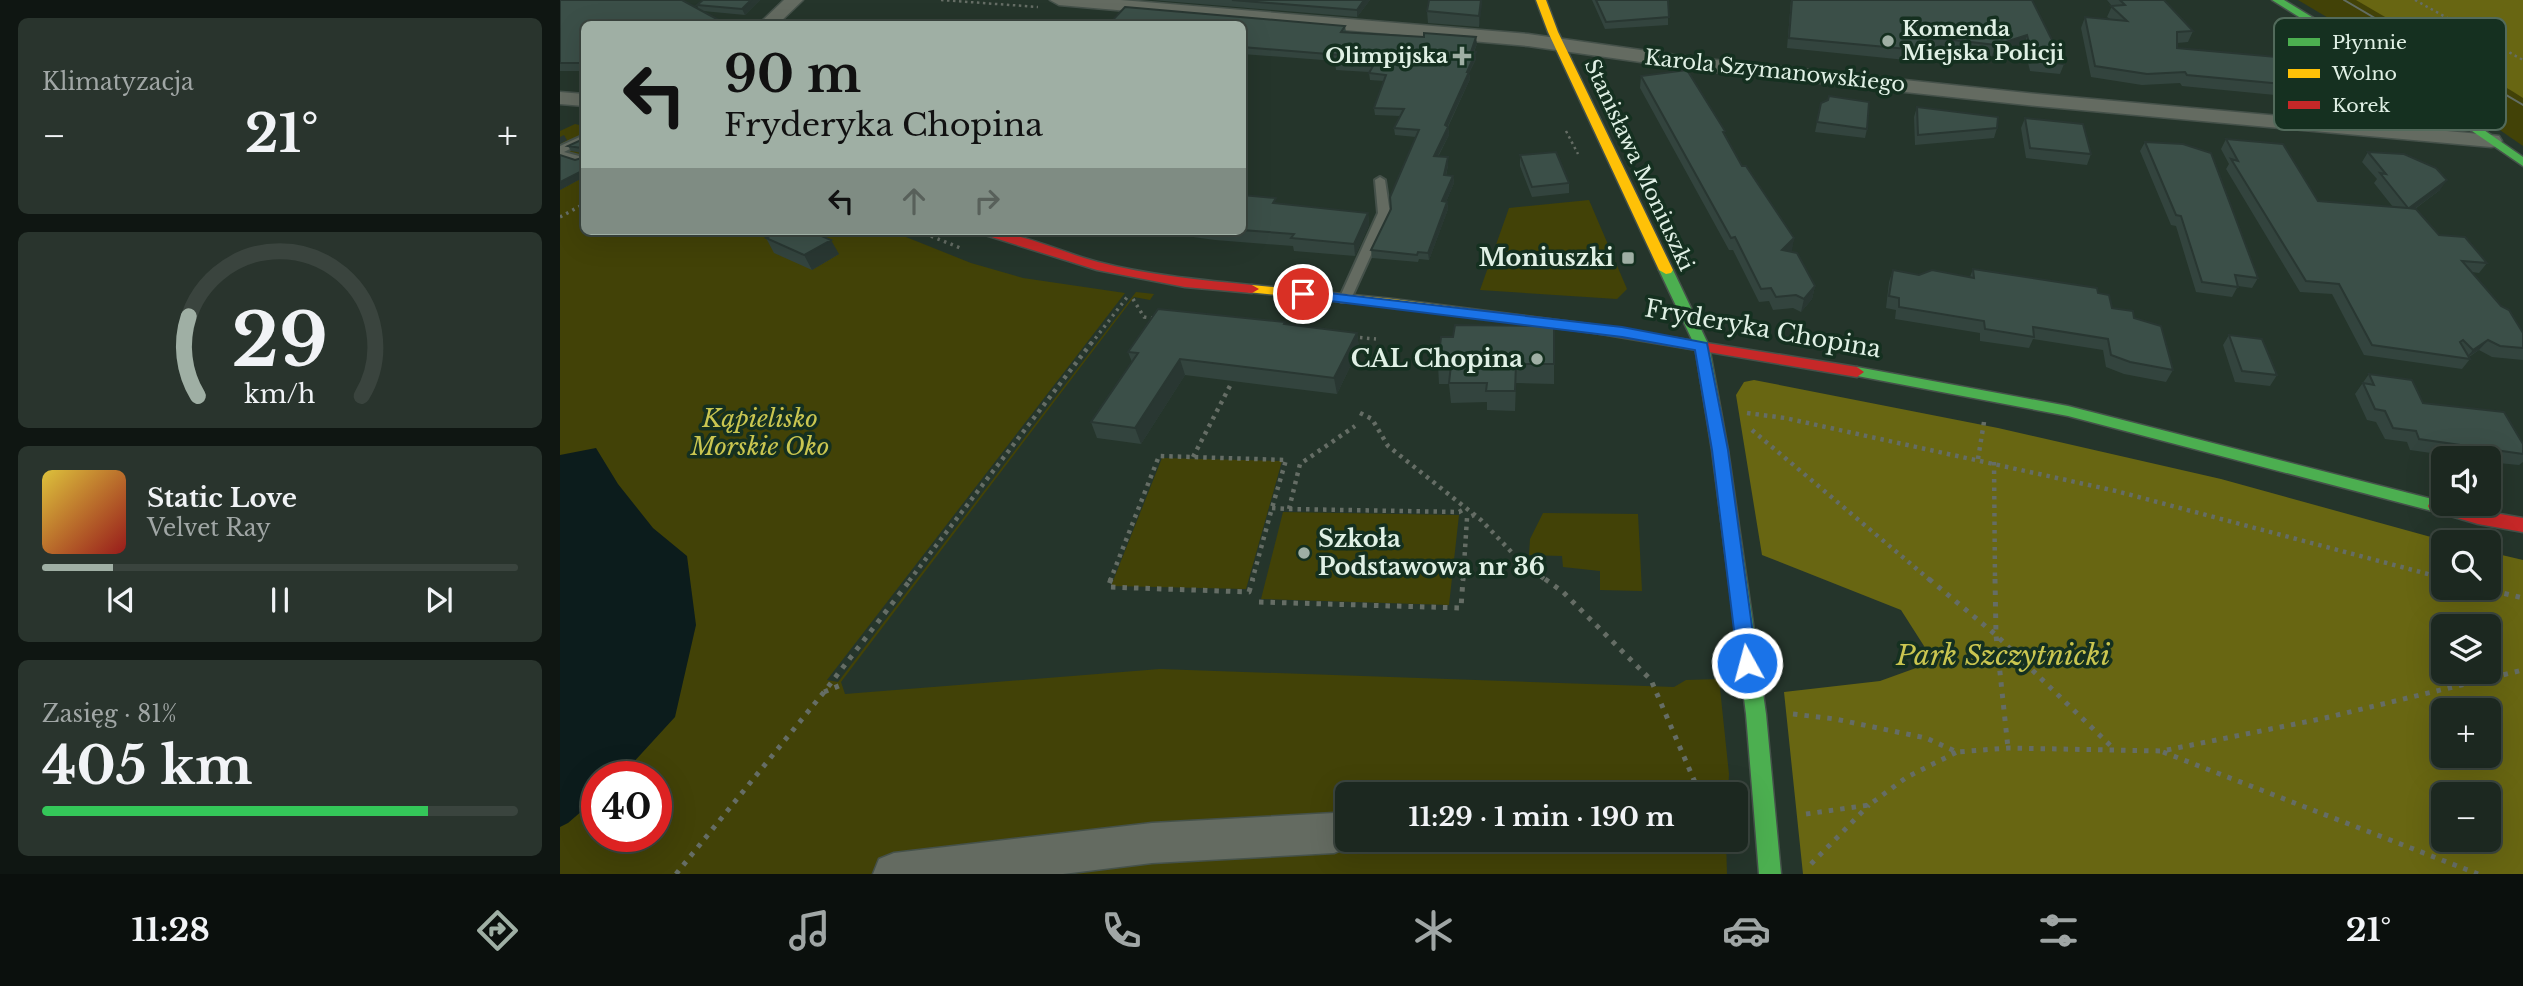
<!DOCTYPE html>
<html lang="pl">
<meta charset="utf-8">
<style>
body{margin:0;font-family:"Libre Baskerville",serif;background:#29342d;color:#f1f3f6;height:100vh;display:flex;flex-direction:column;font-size:26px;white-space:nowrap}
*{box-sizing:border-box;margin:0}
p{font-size:23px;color:#a0a6a5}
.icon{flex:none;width:38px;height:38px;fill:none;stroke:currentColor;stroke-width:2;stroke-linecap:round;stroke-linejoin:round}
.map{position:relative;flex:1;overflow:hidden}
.side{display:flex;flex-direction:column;gap:18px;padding:18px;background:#0f1612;width:560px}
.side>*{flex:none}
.banner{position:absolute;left:21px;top:21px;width:665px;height:214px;border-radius:10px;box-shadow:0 7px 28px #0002,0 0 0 2px #3a443e;background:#9fafa4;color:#111;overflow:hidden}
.tools{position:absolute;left:1871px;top:446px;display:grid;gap:14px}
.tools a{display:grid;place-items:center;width:70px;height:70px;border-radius:10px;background:#1c2820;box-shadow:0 7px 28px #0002,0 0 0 2px #3a443e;font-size:35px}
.speed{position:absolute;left:21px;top:761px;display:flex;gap:14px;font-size:35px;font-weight:700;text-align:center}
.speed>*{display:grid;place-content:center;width:91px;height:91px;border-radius:50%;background:#1c2820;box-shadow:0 7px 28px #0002,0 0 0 2px #3a443e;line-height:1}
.speed .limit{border:10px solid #d22;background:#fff;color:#111}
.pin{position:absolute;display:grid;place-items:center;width:60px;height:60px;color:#fff;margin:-30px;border:4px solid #fff;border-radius:50%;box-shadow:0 2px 7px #0007}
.me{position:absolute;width:77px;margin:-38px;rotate:353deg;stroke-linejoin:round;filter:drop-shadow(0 0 5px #0008)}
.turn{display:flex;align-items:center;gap:24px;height:147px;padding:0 28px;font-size:32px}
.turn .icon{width:91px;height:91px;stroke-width:2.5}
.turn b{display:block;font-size:49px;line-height:60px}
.lanes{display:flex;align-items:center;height:66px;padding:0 28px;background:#0003;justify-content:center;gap:35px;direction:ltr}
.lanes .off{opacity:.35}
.big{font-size:52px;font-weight:700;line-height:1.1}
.side .tile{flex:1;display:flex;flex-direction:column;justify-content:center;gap:10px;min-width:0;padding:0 24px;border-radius:10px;background:#29342d}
.side .dial{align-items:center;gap:0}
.dial svg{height:182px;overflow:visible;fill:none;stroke:#3a443e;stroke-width:7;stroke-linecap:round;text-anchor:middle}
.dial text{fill:#f1f3f6;stroke:none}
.song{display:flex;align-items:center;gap:21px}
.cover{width:84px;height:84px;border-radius:10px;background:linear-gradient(135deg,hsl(50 70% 55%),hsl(0 70% 35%))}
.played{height:7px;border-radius:4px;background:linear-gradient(90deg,#9fafa4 15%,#3a443e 15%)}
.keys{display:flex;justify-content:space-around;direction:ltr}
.heat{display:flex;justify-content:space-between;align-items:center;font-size:38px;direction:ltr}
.charge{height:10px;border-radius:5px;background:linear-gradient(90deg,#34c759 81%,#3a443e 0)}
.trip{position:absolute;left:775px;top:782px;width:413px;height:70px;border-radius:10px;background:#1c2820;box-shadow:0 7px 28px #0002,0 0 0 2px #3a443e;font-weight:700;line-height:70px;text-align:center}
.menu{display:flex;height:112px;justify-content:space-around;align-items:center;background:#0b100d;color:#a0a6a5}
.menu .icon{width:49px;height:49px}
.menu .selected{color:#9fafa4}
.menu b{font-size:32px;color:#f1f3f6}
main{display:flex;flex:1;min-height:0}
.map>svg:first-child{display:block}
</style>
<main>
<section class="side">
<div class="tile"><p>Klimatyzacja</p>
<div class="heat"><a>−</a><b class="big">21°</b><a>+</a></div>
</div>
<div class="tile dial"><svg viewBox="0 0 100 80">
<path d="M14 69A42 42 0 1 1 86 69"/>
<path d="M14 69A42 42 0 0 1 10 34" stroke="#9fafa4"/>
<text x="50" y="56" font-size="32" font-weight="700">29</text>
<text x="50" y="72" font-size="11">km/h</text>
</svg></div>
<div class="tile">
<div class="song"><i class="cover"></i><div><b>Static Love</b><p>Velvet Ray</p></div></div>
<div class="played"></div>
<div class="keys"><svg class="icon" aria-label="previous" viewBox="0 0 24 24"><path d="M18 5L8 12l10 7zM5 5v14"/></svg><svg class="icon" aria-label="pause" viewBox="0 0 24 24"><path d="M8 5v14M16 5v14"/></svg><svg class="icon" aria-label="next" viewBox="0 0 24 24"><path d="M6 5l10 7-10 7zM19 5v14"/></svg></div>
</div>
<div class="tile"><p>Zasięg · 81%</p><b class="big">405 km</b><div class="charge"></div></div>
</section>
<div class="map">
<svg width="1963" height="874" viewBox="0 0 1963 874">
<rect width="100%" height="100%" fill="#25352b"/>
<path fill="#424207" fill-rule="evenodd" d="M1738 0H1963V146L1834 57Z
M15 124 24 126V231H331L411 263 463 278 565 293 267 680 278 682 576 292 594 294 590 300 574 297 281 682 285 694 600 669 1114 687 1126 680 1159 679 1169 774 1168 794H788V840H1166L1167 874H0V131ZM37 777H96V836H37Z
M1029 200 1067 289 1057 299 920 290 949 208Z
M602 458 722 461 686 589 551 586Z
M723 512 899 515 889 605 701 599Z
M983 513 1078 514 1082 591 1040 590V571L1003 567 1002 556 969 555 970 539Z"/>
<path fill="#686612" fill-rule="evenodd" d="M1796 0H1963V98L1952 91Z
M1194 380 1438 428 1661 479 1889 542H1883V588H1928L1929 552 1963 560V874H1243L1224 692 1320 681 1356 668 1364 646 1341 610 1202 555 1176 395 1184 382ZM1883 626H1928V672H1883ZM1883 710H1928V756H1883ZM1883 794H1928V840H1883Z"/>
<path fill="#0c1c1c" d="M36 448 58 484 93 528 127 556 136 625 115 717 60 777H37V798L8 823 0 827V455Z"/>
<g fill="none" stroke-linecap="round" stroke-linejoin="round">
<defs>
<path id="lane" d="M24 135V142L4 152 19 156 24 155V162L20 163 0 157V146Z
M820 177 825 180 830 213 791 299 789 302H781L779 299 818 213 815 180Z"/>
<path id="street" d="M224 0H243L218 24H199Z
M490 0H561L968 34 1137 58 1477 94 1931 135 1939 136 1942 141 1939 146 1931 147 1477 106 1137 70 968 46 499 5Z
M0 92 24 94V106L0 104Z
M774 813 788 819V840H791L788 847 774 853 592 863 503 874H313L319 859 334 853 592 823Z"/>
<path id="fast" d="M1712 0H1724L1824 61 1963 157V166L1816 65Z
M1106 266 1113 270 1149 346 1168 450 1206 714 1221 874H1199L1186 714 1152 450 1135 346 1099 270Z
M1297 367 1508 406 1876 500 1882 502 1884 506 1882 510 1876 512 1508 416 1292 375 1290 372 1292 369Z"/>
<path id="slow" d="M976 0H986L998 32 1113 270 1111 273 1106 274 1099 270 988 32Z
M692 285 833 299 1028 324 1035 328 1028 332 833 307 687 292 685 289 687 286Z"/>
<path id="jam" d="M420 231C460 231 499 252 538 262 588 275 641 280 692 285L699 289 692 293 625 287 537 270 422 234Z
M1028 324 1297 367 1304 372 1297 377 1023 331 1021 328 1023 325Z
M1876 500 1883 502V504L1963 518V532L1918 524 1870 510 1868 506 1870 502Z"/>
</defs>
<use href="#lane" stroke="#45514a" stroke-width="4"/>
<use href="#street" stroke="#45514a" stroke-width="3"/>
<use href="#fast" stroke="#45514a" stroke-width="3"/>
<use href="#slow" stroke="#45514a" stroke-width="3"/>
<use href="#jam" stroke="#45514a" stroke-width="3"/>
<path stroke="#656d65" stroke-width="2.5" stroke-dasharray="2.5 3.5" stroke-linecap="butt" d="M381 0 478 7
M1855 0 1963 60
M1006 131 1018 154"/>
<path stroke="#656d65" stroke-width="3.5" stroke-dasharray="2.5 4.5" stroke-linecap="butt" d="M0 217 24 204
M358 231 403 249
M573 299 584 317 597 319
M793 337 816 339
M531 344 568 296"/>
<path stroke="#656d65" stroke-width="4.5" stroke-dasharray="3.5 5" stroke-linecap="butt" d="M800 413 812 419 828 446 921 520 959 560 987 581
M1187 413 1225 418 1556 491 1883 578
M1192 430 1371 581
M633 457 671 384
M1418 459 1424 422
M1434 462 1435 581
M712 508 729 509 740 464 795 426
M729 509 899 512 906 508
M349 581 532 342
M550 581 599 456 726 460 712 508
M692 581 712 508
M903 581 907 518 914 515"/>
<path stroke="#656d65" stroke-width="5" stroke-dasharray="4.5 7" stroke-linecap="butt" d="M551 579 548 587 689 592 693 579
M985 579 1003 592 1091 680 1140 794
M1369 579 1436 635 1555 750
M1435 579 1436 635 1448 748
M1922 588 1963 598
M699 602 901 608 903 579
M264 692 281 685
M1233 714 1275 719 1366 738 1397 752 1448 748 1602 751 1765 718 1963 670
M1603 752 1918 874
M1246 814 1309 805 1347 777 1397 752
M1251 864 1309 805
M116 874 264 692 351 579"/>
<use href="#lane" fill="#646b61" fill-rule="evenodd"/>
<use href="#street" fill="#646b61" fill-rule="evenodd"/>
<use href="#fast" fill="#4caf50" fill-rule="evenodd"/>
<use href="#slow" fill="#ffc107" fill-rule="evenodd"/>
<use href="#jam" fill="#c62828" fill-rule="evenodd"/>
<path stroke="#616c62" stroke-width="2" d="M1784 0 1963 105"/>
</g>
<path fill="#33443e" d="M0 0 139 10 137 5 200 0 185 15 143 11 24 24V71H0Z
M592 0H810L797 17Z
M869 0H922L919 27 868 23 867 11Z
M1032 0H1108V25L1045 29Z
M1231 0H1472L1504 64 1500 74 1470 71 1464 46 1432 56 1369 48V51L1366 62 1227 48Z
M1547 0H1604L1633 31 1628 42 1617 43V48L1782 63 1816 107 1809 118 1768 100 1622 86 1620 83 1582 85 1531 77 1521 28 1525 17 1550 19 1547 17 1552 6Z
M682 24 785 26 786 32 917 44 914 52 916 59 909 73 910 79 888 127 889 135 878 157 888 165 886 176H893L894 183 886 202H887L888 209 869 260 859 259 858 262 812 258 811 250 831 209 856 137 835 135 834 128 840 116 815 115 814 108 824 81 810 80 809 72 776 70 775 63 776 61 682 54Z
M1081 76 1165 134 1182 166 1234 238 1231 252 1255 286 1252 299 1241 312 1233 308 1213 310 1209 301 1199 302 1173 250H1169L1080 88Z
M1261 103 1307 129 1305 138 1255 132Z
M1357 107 1437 128 1434 138 1355 145 1354 117Z
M1465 118 1531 154 1527 165 1466 158 1461 128Z
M1666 139 1758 201 1833 207 1814 183 1817 179 1802 162 1808 152 1880 190 1855 209 1879 235 1927 263 1919 273 1912 272 1963 333V360L1932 357 1919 350 1909 357 1910 359 1902 369 1804 355 1772 294 1740 292 1666 169 1669 164 1661 149Z
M24 141V177L0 190V155L15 160 22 158V153L11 151 8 146Z
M1585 142 1698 278 1692 288 1678 286 1672 297 1636 292 1616 226 1611 225 1580 151Z
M960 155 1009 183V193L972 197 960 166Z
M682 195 717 203 808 213 809 225 795 256 734 251 733 246 655 240 590 231H682Z
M206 238 279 254 252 270 214 253Z
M1413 269 1538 293 1552 308 1574 318 1613 370 1606 382 1564 374 1546 367 1543 350 1473 339 1469 348 1420 341V333L1335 319 1336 310 1326 308 1329 282 1333 270 1359 275 1410 277Z
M725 325 797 333 799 348 777 394 625 375 581 444 537 438 531 422 572 362 568 352Z
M994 326V384L956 383 955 411 927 410V402L891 403 889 384H879L878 365 893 337Z
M1669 335 1717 375 1710 386 1675 382 1663 345Z
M1809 374 1863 403 1963 444V462L1959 465 1928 462V458H1906L1850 450 1847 442 1825 439 1816 422 1807 420 1795 394Z"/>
<path fill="#293732" d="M191 0H200L185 15 182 9Z
M804 0H810L797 17V10Z
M921 0H922V5L919 27V16Z
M1467 35 1464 46 1432 56 1436 45Z
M916 37 917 44 911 58V52Z
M916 52V59L909 73 910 79 885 132V125L907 72Z
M888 127 889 135 874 163V156Z
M4 135 7 140 0 144V137Z
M888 157V165L884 183V175Z
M24 170V177L0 190V182Z
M893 176 894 183 883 209 882 201Z
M1887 180 1880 190 1842 218 1849 208Z
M887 202 888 209 869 260 868 253Z
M808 213 809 225 795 256 794 244Z
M1234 238 1232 251 1220 263 1222 250Z
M271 240 279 254 252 270 244 255Z
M1255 286 1252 299 1241 312 1244 299Z
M797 333 799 348 777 394 774 378Z
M1928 340 1919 350 1906 358 1913 350Z
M620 359 625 375 581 444 575 428Z"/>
<path fill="#3b4f48" stroke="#293732" stroke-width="2" d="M0 0H122L166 24H24V63H0Z
M143 0H191L182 9 137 5Z
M672 0H804L797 10Z
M869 0H921L919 16 867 11Z
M1036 0H1108L1109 17 1046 22Z
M1232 0H1472L1504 64 1474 61 1467 35 1436 45 1367 37 1369 51 1229 38Z
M1560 0H1604L1633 31 1617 32V48L1782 63 1790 67 1816 107 1775 89 1627 75 1625 72 1587 74 1535 66 1525 17 1567 21 1551 6 1565 5Z
M565 7 785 26 781 32 864 37V33L916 37 911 52H916L907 72H909L885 125 888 127 874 156 888 157 884 175 893 176 882 201 887 202 868 253 858 252 857 255 811 250 831 209 830 197 859 130 834 128 844 109 814 108 826 75 809 73 813 66 775 63 781 55 682 47V24H549Z
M1127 70 1165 131 1163 132 1182 166H1186L1234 238 1222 250 1237 253 1255 286 1244 299 1236 295 1216 297 1211 288 1201 289 1175 237 1171 238 1081 76Z
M1269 96 1309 102 1307 129 1257 122 1261 103 1268 100Z
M1357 107 1438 117 1437 128 1358 135Z
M1465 118 1523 124 1531 154 1470 148Z
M1666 139 1723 144 1758 201 1848 208 1820 173 1826 174 1808 152 1844 154 1876 168 1887 180 1849 208 1856 209 1879 235 1905 237 1927 263 1902 261 1941 306 1949 310 1963 333V348L1940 346 1928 340 1913 350 1903 340 1900 342 1910 359 1812 345 1779 284 1746 281 1671 159 1678 161Z
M21 140 24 141V170L0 182V155L15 160 22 158V148L8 146Z
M1585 142 1623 144 1651 153 1698 278 1675 275 1678 287 1642 282 1621 216 1616 215Z
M996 152 1009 183 972 187 960 155Z
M682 195 716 198 713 203 808 213 794 244 731 238 734 234 682 230Z
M219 231H250L271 240 244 255 206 238Z
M1413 269 1537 288 1538 293 1549 295 1552 308 1573 311 1574 318 1601 326 1613 370 1570 362 1551 355 1548 339 1473 327 1474 337 1425 329 1424 321 1339 307V298L1329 296 1333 270 1359 275 1372 270 1414 278Z
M598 309 725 322 724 324 797 333 774 378 620 359 575 428 531 422 578 353 568 352Z
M895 325 994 326V364H956L955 391H926L927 383H889L891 365H878L881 337H893Z
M1669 335 1702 339 1717 375 1682 371Z
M1809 374 1852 380 1863 403 1944 412 1963 444V454L1859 439 1856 431 1833 428 1825 411 1815 409 1803 383 1814 385Z"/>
<path fill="#1a73e8" stroke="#114b97" stroke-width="2" d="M743 290 1062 327 1147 343 1168 450 1197 663 1194 668 1187 671 1181 668 1178 663 1152 450 1135 350 1062 337 738 297 736 294Z"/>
<g fill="#9fafa4" stroke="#153020" stroke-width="2.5">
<circle cx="1328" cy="41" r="7"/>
<path d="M898.5 45.5h7v7h7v7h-7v7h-7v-7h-7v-7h7z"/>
<rect x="1061" y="251" width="14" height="14" rx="3.5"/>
<circle cx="977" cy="359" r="7"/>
<circle cx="744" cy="553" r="7"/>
</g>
<g text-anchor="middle" stroke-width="7" stroke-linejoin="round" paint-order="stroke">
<g font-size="21" font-weight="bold" fill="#e0f0e5" stroke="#153020" text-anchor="start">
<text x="1342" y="36">Komenda<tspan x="1342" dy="24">Miejska Policji</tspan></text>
<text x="888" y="63" text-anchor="end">Olimpijska</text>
</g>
<g font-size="21" fill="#e0f0e5" stroke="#153020">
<text transform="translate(1215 71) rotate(6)" y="7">Karola Szymanowskiego</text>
<text transform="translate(1079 165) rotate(65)" y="7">Stanisława Moniuszki</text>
</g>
<g font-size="24" font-weight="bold" fill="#e0f0e5" stroke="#153020" text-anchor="end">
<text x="1054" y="266">Moniuszki</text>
<text x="963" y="367">CAL Chopina</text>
<text x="758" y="547" text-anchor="start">Szkoła<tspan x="758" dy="28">Podstawowa nr 36</tspan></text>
</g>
<g font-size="24" fill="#e0f0e5" stroke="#153020">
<text transform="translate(1203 329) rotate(10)" y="8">Fryderyka Chopina</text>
</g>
<g font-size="24" font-style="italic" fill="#cac650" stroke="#153020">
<text x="200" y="427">Kąpielisko<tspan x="200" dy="28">Morskie Oko</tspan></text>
</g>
<g font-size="28" font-style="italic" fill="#cac650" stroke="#153020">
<text x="1443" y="665">Park Szczytnicki</text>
</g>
</g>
<rect x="1714" y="18" width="232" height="112" rx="10" fill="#153020" stroke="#526a5b" stroke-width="2"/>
<rect x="1728" y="38" width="32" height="8" fill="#4caf50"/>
<rect x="1728" y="69" width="32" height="9" fill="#ffc107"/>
<rect x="1728" y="101" width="32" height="8" fill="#c62828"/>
<g font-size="19" fill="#e0f0e5">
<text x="1772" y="49">Płynnie</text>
<text x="1772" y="80">Wolno</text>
<text x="1772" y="112">Korek</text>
</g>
</svg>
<div class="tools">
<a><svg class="icon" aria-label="sound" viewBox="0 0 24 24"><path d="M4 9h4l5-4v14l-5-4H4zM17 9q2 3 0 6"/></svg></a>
<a><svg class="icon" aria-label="search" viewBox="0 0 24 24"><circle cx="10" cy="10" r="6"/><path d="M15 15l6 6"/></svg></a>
<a><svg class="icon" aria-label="layers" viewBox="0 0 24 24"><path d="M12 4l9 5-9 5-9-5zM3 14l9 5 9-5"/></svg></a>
<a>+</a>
<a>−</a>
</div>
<div class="speed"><div class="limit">40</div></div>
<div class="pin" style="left:743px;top:294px;background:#d93025"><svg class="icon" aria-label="arrive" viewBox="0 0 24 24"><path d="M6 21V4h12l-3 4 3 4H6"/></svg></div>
<svg class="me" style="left:1187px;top:663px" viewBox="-20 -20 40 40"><circle r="17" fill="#1a73e8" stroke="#fff" stroke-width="3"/><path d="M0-11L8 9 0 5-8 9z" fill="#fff"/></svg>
<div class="trip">11:29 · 1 min · 190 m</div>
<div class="banner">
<div class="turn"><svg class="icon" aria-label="left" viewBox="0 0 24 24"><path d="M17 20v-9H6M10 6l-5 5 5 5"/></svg><div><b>90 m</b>Fryderyka Chopina</div></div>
<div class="lanes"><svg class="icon" aria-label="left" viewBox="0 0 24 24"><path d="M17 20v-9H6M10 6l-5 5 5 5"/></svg><svg class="icon off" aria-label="ahead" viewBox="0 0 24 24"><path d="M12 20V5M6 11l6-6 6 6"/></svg><svg class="icon off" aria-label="right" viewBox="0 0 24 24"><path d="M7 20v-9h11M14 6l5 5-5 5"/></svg></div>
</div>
</div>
</main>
<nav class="menu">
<b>11:28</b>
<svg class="icon selected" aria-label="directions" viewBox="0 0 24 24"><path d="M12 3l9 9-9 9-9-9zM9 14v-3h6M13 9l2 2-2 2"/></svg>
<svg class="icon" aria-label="music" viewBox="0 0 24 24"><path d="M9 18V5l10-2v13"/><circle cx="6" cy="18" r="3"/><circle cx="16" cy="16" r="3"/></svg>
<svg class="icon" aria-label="phone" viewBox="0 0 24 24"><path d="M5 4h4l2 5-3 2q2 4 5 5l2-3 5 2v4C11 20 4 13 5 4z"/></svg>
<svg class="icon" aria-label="climate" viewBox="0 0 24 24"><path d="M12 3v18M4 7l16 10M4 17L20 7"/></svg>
<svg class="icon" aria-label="car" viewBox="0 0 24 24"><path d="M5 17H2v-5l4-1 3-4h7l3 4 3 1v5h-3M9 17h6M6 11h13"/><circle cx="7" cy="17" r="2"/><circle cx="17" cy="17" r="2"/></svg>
<svg class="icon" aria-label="filters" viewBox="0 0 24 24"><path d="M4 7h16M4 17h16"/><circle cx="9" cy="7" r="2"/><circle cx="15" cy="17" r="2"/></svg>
<b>21°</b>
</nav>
